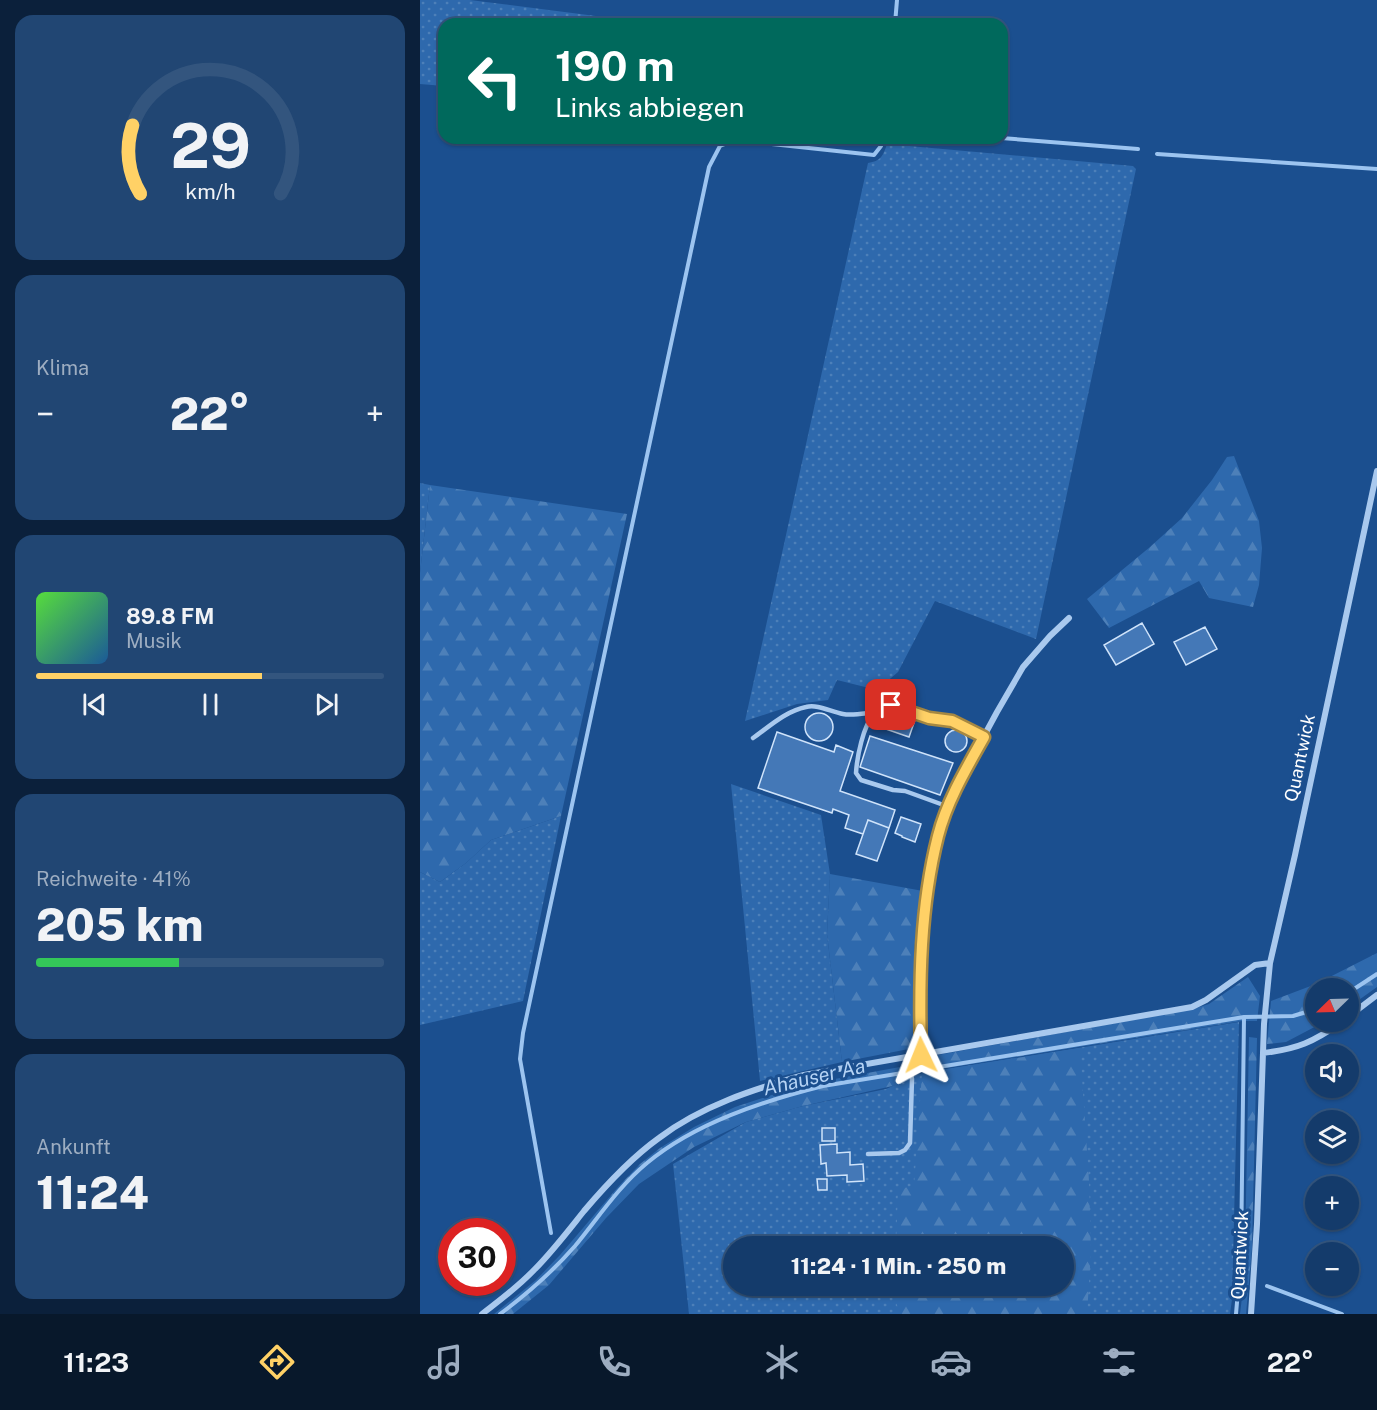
<!DOCTYPE html>
<html lang="de">
<meta charset="utf-8">
<style>
body{margin:0;font-family:"Public Sans",sans-serif;background:#214673;color:#f1f3f6;height:100vh;display:flex;flex-direction:column;font-size:22px;white-space:nowrap}
*{box-sizing:border-box;margin:0}
p{font-size:20px;color:#9dadc1}
.icon{flex:none;width:33px;height:33px;fill:none;stroke:currentColor;stroke-width:2;stroke-linecap:round;stroke-linejoin:round}
.map{position:relative;flex:1;overflow:hidden}
.sheet{display:flex;flex-direction:column;gap:15px;padding:15px;background:#0b203b;width:420px}
.sheet>*{flex:none}
.guide{position:absolute;left:18px;top:18px;width:570px;height:126px;border-radius:18px;box-shadow:0 2px 4px #0004,0 0 0 2px #33557e;background:#00695c;color:#fff;overflow:hidden}
.needle{width:39px;rotate:247deg}
.controls{position:absolute;left:885px;top:978px;display:grid;gap:12px}
.controls a{display:grid;place-items:center;width:54px;height:54px;border-radius:50%;background:#143b6b;box-shadow:0 2px 4px #0004,0 0 0 2px #33557e;font-size:30px}
.speed{position:absolute;left:18px;top:1218px;display:flex;gap:12px;font-size:30px;font-weight:700;text-align:center}
.speed>*{display:grid;place-content:center;width:78px;height:78px;border-radius:50%;background:#143b6b;box-shadow:0 2px 4px #0004,0 0 0 2px #33557e;line-height:1}
.speed .limit{border:9px solid #d22;background:#fff;color:#111}
.pin{position:absolute;display:grid;place-items:center;width:51px;height:51px;color:#fff;margin:-26px;border-radius:12px;box-shadow:0 3px 9px #0006}
.me{position:absolute;width:66px;margin:-33px;rotate:358deg;stroke-linejoin:round;filter:drop-shadow(0 0 4px #0008)}
.turn{display:flex;align-items:center;gap:21px;height:126px;padding:0 18px;font-size:27px}
.turn .icon{width:78px;height:78px;stroke-width:2.5}
.turn b{display:block;font-size:42px;line-height:51px}
.big{font-size:45px;font-weight:800;line-height:1.1}
.sheet .tile{flex:1;display:flex;flex-direction:column;justify-content:center;gap:9px;min-width:0;padding:0 21px;border-radius:18px;background:#214673}
.sheet .dial{align-items:center;gap:0}
.dial svg{height:156px;overflow:visible;fill:none;stroke:#33557e;stroke-width:7;stroke-linecap:round;text-anchor:middle}
.dial text{fill:#f1f3f6;stroke:none}
.song{display:flex;align-items:center;gap:18px}
.cover{width:72px;height:72px;border-radius:9px;background:linear-gradient(135deg,hsl(110 70% 55%),hsl(210 70% 35%))}
.played{height:6px;border-radius:3px;background:linear-gradient(90deg,#ffd166 65%,#33557e 65%)}
.keys{display:flex;justify-content:space-around;direction:ltr}
.heat{display:flex;justify-content:space-between;align-items:center;font-size:33px;direction:ltr}
.charge{height:9px;border-radius:4px;background:linear-gradient(90deg,#34c759 41%,#33557e 0)}
.trip{position:absolute;left:303px;top:1236px;width:351px;height:60px;border-radius:30px;background:#143b6b;box-shadow:0 2px 4px #0004,0 0 0 2px #33557e;font-weight:800;line-height:60px;text-align:center}
.menu{display:flex;height:96px;justify-content:space-around;align-items:center;background:#08182b;color:#9dadc1}
.menu .icon{width:42px;height:42px}
.menu .current{color:#ffd166}
.menu b{font-size:27px;color:#f1f3f6}
main{display:flex;flex:1;min-height:0}
.map>svg:first-child{display:block}
</style>
<main>
<section class="sheet">
<div class="tile dial"><svg viewBox="0 0 100 80">
<path d="M14 69A42 42 0 1 1 86 69"/>
<path d="M14 69A42 42 0 0 1 10 34" stroke="#ffd166"/>
<text x="50" y="56" font-size="32" font-weight="700">29</text>
<text x="50" y="72" font-size="11">km/h</text>
</svg></div>
<div class="tile"><p>Klima</p>
<div class="heat"><a>−</a><b class="big">22°</b><a>+</a></div>
</div>
<div class="tile">
<div class="song"><i class="cover"></i><div><b>89.8 FM</b><p>Musik</p></div></div>
<div class="played"></div>
<div class="keys"><svg class="icon" aria-label="previous" viewBox="0 0 24 24"><path d="M18 5L8 12l10 7zM5 5v14"/></svg><svg class="icon" aria-label="pause" viewBox="0 0 24 24"><path d="M8 5v14M16 5v14"/></svg><svg class="icon" aria-label="next" viewBox="0 0 24 24"><path d="M6 5l10 7-10 7zM19 5v14"/></svg></div>
</div>
<div class="tile"><p>Reichweite · 41%</p><b class="big">205 km</b><div class="charge"></div></div>
<div class="tile"><p>Ankunft</p><b class="big">11:24</b></div>
</section>
<div class="map">
<svg width="957" height="1314" viewBox="0 0 957 1314">
<defs>
<pattern id="grass-dots" width="8" height="8" patternUnits="userSpaceOnUse" patternTransform="scale(1.5)"><rect width="8" height="8" fill="#2e69ad"/><path d="M2 2h.1M6 6h.1" fill="none" stroke="#4d80b9" stroke-width="1.8" stroke-linecap="round"/></pattern>
<pattern id="forest-firs" width="22" height="20" patternUnits="userSpaceOnUse" patternTransform="scale(1.5)"><rect width="22" height="20" fill="#2e69ad"/><path d="M5 1l3.5 6h-7zM16 11l3.5 6h-7z" fill="#4d80b9"/></pattern>
</defs>
<rect width="100%" height="100%" fill="#1b4f8f"/>
<path fill="url(#grass-dots)" fill-rule="evenodd" d="M0 0H50L238 24H24V86L0 84Z
M467 144 713 166 716 169 616 639 515 601 478 672 457 690 417 680 408 700 377 704 325 721 448 163C461 161 463 156 467 144Z
M0 483 10 485 0 573Z
M311 784 401 815 410 874 407 934 422 1062 340 1081Z
M141 816 103 1001 0 1025V872L20 882 46 863 71 840Z
M819 1022 812 1299 810 1314H269L253 1164 326 1122 383 1106 466 1089 502 1073ZM314 1246H644V1286H314Z"/>
<path fill="url(#forest-firs)" d="M814 456 839 521 842 548 839 585 833 607 789 598 779 581 689 628 667 599 730 547 762 518 792 480 807 457Z
M10 485 207 514 141 816 71 840 46 863 20 882 0 872V573Z
M410 874 503 891 494 949V1048L422 1062 407 934Z
M957 953V987L929 1007 928 988H896V1022H904L866 1042 847 1044 851 1001 896 984Z
M828 977 840 996 837 1021H822L502 1072 501 1058 773 1009 789 1004Z
M829 1037 837 1038 832 1248 826 1314H820L824 1281 825 1254Z
M660 1048 669 1181 671 1252 667 1314H480L474 1296 475 1286H644V1246H476L478 1189 494 1186 502 1073Z
M491 1065 492 1079 477 1085 383 1106 326 1122 274 1147 219 1184 186 1218 129 1285 93 1314H74L116 1280 140 1255 198 1187 220 1164 240 1148 274 1127 315 1107 382 1085Z"/>
<g fill="none" stroke-linecap="round" stroke-linejoin="round">
<path stroke="#9cc4f0" stroke-width="4" d="M475 24 477 0
M581 138 718 149
M737 154 957 169
M928 993 957 974
M131 1233 100 1059 103 1033 289 167 300 146 315 140 454 155 461 146 462 138
M847 1286 922 1314
M80 1314C107 1294 133 1271 155 1246 178 1218 199 1186 227 1163 275 1123 343 1101 403 1086L824 1017 873 1016 896 1009
M816 1314 821 1256 824 1017"/>
</g>
<path fill="#4478b7" stroke="#cfe3fa" stroke-width="1.5" d="M722 623 734 644 696 665 684 645Z
M785 627 797 649 766 665 754 642Z
M469 711 495 720 489 737 463 728Z
M385 727a14 14 0 1 1 28 0a14 14 0 1 1-28 0Z
M525 741a11 11 0 1 1 22 0a11 11 0 1 1-22 0Z
M357 732 414 752 416 745 433 752 420 791 475 810 469 828 448 820 443 834 425 828 429 815 413 809 412 813 338 788Z
M450 736 533 763 520 795 440 767Z
M481 817 501 824 495 842 482 837V836L475 833Z
M448 820 469 828 457 861 436 854Z
M402 1128H415V1141H402Z
M417 1144V1153L430 1152V1165L443 1164 444 1181 427 1182V1175L407 1176 406 1163 401 1164 400 1145Z
M397 1179H407V1190H398Z"/>
<g fill="none" stroke-linecap="round" stroke-linejoin="round">
<path stroke="#a9c9ee" stroke-width="4.5" d="M333 738C350 726 366 711 386 707 398 704 411 712 423 714 433 716 445 713 456 712
M529 807 485 791 473 790 441 780 436 773C437 757 443 726 454 714 458 710 466 708 471 705L509 718 532 721 564 737
M448 1154 479 1153 485 1150 490 1143 492 1079 488 1057"/>
<path stroke="#a9c9ee" stroke-width="6" d="M928 1017 957 995
M843 1053C878 1049 893 1042 922 1022
M501 1055 499 1004 502 950 508 889 518 835 537 786 577 712 603 667 630 636 649 618
M62 1314C80 1300 98 1287 114 1270 132 1252 148 1231 164 1211 186 1185 211 1158 239 1138 281 1106 334 1089 384 1075L772 1007 786 1000 835 965 850 963
M831 1314 837 1224 844 1024 850 963 875 855 957 471"/>
</g>
<g fill="none" stroke-linecap="round" stroke-linejoin="round">
<defs>
<path id="route" d="M471 705 509 718 532 721 564 737C546 769 527 801 518 836 500 907 499 982 501 1055"/>
</defs>
<use href="#route" stroke="#a68842" stroke-width="15"/>
<use href="#route" stroke="#ffd166" stroke-width="10"/>
</g>
<g text-anchor="middle" stroke-width="6" stroke-linejoin="round" paint-order="stroke">
<g font-size="18" fill="#fff" stroke="#1b4f8f">
<text transform="translate(880 758) rotate(-78)" y="6">Quantwick</text>
<text transform="translate(820 1255) rotate(-87)" y="6">Quantwick</text>
</g>
<g font-size="20" font-style="italic" fill="#b5d3f5" stroke="#1b4f8f">
<text transform="translate(394 1077) rotate(-13)" y="7">Ahauser Aa</text>
</g>
</g>
</svg>
<div class="controls">
<a><svg class="needle" viewBox="-14 -14 28 28"><path d="M0-13l5 13h-10z" fill="#e53935"/><path d="M0 13l5-13h-10z" fill="#9dadc1"/></svg></a>
<a><svg class="icon" aria-label="sound" viewBox="0 0 24 24"><path d="M4 9h4l5-4v14l-5-4H4zM17 9q2 3 0 6"/></svg></a>
<a><svg class="icon" aria-label="layers" viewBox="0 0 24 24"><path d="M12 4l9 5-9 5-9-5zM3 14l9 5 9-5"/></svg></a>
<a>+</a>
<a>−</a>
</div>
<div class="speed"><div class="limit">30</div></div>
<div class="pin" style="left:471px;top:705px;background:#d93025"><svg class="icon" aria-label="arrive" viewBox="0 0 24 24"><path d="M6 21V4h12l-3 4 3 4H6"/></svg></div>
<svg class="me" style="left:501px;top:1055px" viewBox="-20 -20 40 40"><path d="M0-17L14 15 0 8-14 15z" fill="#ffd166" stroke="#fff" stroke-width="4"/></svg>
<div class="trip">11:24 · 1 Min. · 250 m</div>
<div class="guide">
<div class="turn"><svg class="icon" aria-label="left" viewBox="0 0 24 24"><path d="M17 20v-9H6M10 6l-5 5 5 5"/></svg><div><b>190 m</b>Links abbiegen</div></div>
</div>
</div>
</main>
<nav class="menu">
<b>11:23</b>
<svg class="icon current" aria-label="directions" viewBox="0 0 24 24"><path d="M12 3l9 9-9 9-9-9zM9 14v-3h6M13 9l2 2-2 2"/></svg>
<svg class="icon" aria-label="music" viewBox="0 0 24 24"><path d="M9 18V5l10-2v13"/><circle cx="6" cy="18" r="3"/><circle cx="16" cy="16" r="3"/></svg>
<svg class="icon" aria-label="phone" viewBox="0 0 24 24"><path d="M5 4h4l2 5-3 2q2 4 5 5l2-3 5 2v4C11 20 4 13 5 4z"/></svg>
<svg class="icon" aria-label="climate" viewBox="0 0 24 24"><path d="M12 3v18M4 7l16 10M4 17L20 7"/></svg>
<svg class="icon" aria-label="car" viewBox="0 0 24 24"><path d="M5 17H2v-5l4-1 3-4h7l3 4 3 1v5h-3M9 17h6M6 11h13"/><circle cx="7" cy="17" r="2"/><circle cx="17" cy="17" r="2"/></svg>
<svg class="icon" aria-label="filters" viewBox="0 0 24 24"><path d="M4 7h16M4 17h16"/><circle cx="9" cy="7" r="2"/><circle cx="15" cy="17" r="2"/></svg>
<b>22°</b>
</nav>
